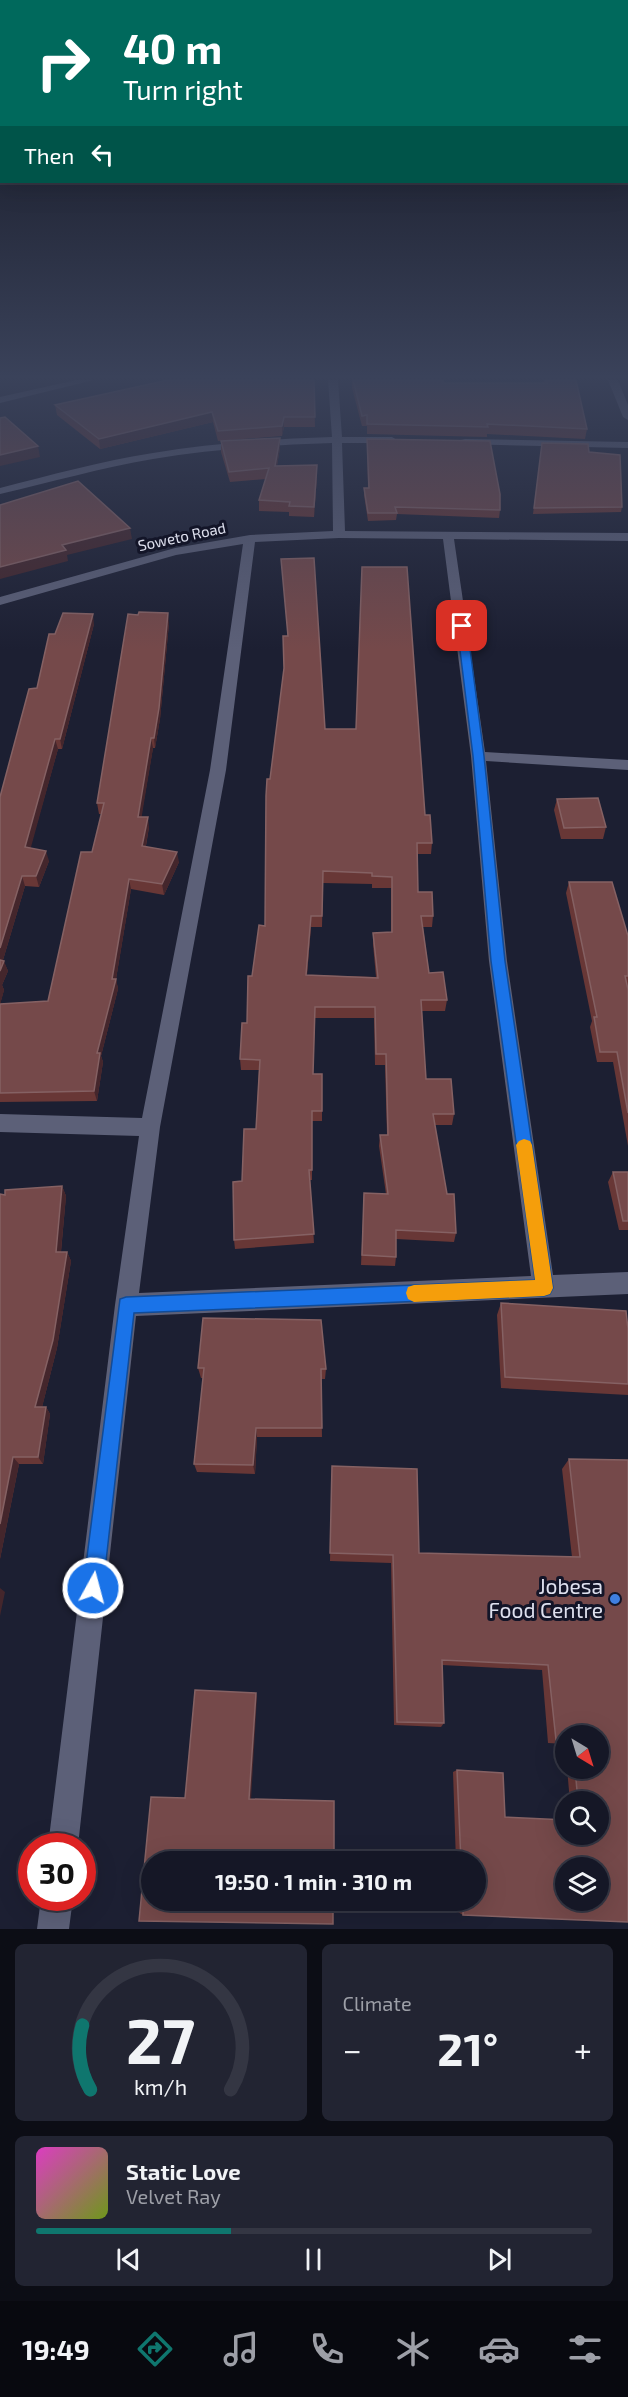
<!DOCTYPE html>
<meta charset="utf-8">
<style>
body{margin:0;font-family:"Exo 2",sans-serif;background:#222432;color:#f1f3f6;height:100vh;display:flex;flex-direction:column;font-size:22px;white-space:nowrap}
*{box-sizing:border-box;margin:0}
p{font-size:20px;color:#9d9fa7}
.icon{flex:none;width:33px;height:33px;fill:none;stroke:currentColor;stroke-width:2;stroke-linecap:round;stroke-linejoin:round}
.map{position:relative;height:1929px;overflow:hidden}
.side{display:flex;flex-direction:column;gap:15px;padding:15px;background:#0c0d15;flex:1}
.side>*{flex:none}
.banner{position:absolute;left:0px;top:0px;width:628px;height:183px;box-shadow:0 6px 24px #0002,0 0 0 2px #343643;background:#00695c;color:#fff;overflow:hidden}
.needle{width:39px;rotate:142deg}
.fabs{position:absolute;left:555px;top:1725px;display:grid;gap:12px}
.fabs a{display:grid;place-items:center;width:54px;height:54px;border-radius:50%;background:#151726;box-shadow:0 6px 24px #0002,0 0 0 2px #343643;font-size:30px}
.speed{position:absolute;left:18px;top:1833px;display:flex;gap:12px;font-size:30px;font-weight:700;text-align:center}
.speed>*{display:grid;place-content:center;width:78px;height:78px;border-radius:50%;background:#151726;box-shadow:0 6px 24px #0002,0 0 0 2px #343643;line-height:1}
.speed .limit{border:9px solid #d22;background:#fff;color:#111}
.pin{position:absolute;display:grid;place-items:center;width:51px;height:51px;color:#fff;margin:-26px;border-radius:12px;box-shadow:0 3px 9px #0006}
.me{position:absolute;width:66px;margin:-33px;rotate:7deg;stroke-linejoin:round;filter:drop-shadow(0 0 4px #0008)}
.turn{display:flex;align-items:center;gap:21px;height:126px;padding:0 24px;font-size:27px}
.turn .icon{width:78px;height:78px;stroke-width:2.5}
.turn b{display:block;font-size:42px;line-height:51px}
.then{display:flex;align-items:center;height:57px;padding:0 24px;background:#0003;gap:12px;font-size:22px}
.big{font-size:45px;font-weight:700;line-height:1.1}
.side .card{flex:1;display:flex;flex-direction:column;justify-content:center;gap:9px;min-width:0;padding:0 21px;border-radius:9px;background:#222432}
.side .dial{align-items:center;gap:0}
.dial svg{height:156px;overflow:visible;fill:none;stroke:#343643;stroke-width:7;stroke-linecap:round;text-anchor:middle}
.dial text{fill:#f1f3f6;stroke:none}
.song{display:flex;align-items:center;gap:18px}
.cover{width:72px;height:72px;border-radius:9px;background:linear-gradient(135deg,hsl(310 70% 55%),hsl(80 70% 35%))}
.played{height:6px;border-radius:3px;background:linear-gradient(90deg,#0f766e 35%,#343643 35%)}
.keys{display:flex;justify-content:space-around;direction:ltr}
.heat{display:flex;justify-content:space-between;align-items:center;font-size:33px;direction:ltr}
.side .tiles{flex:1;display:grid;gap:15px;grid-template-columns:1fr 1fr}
.card:last-child{grid-column:span 2}
.trip{position:absolute;left:141px;top:1851px;width:345px;height:60px;border-radius:30px;background:#151726;box-shadow:0 6px 24px #0002,0 0 0 2px #343643;font-weight:700;line-height:60px;text-align:center}
.dock{display:flex;height:96px;justify-content:space-around;align-items:center;background:#08090f;color:#9d9fa7}
.dock .icon{width:42px;height:42px}
.dock .on{color:#0f766e}
.dock b{font-size:27px;color:#f1f3f6}
.map>svg:first-child{display:block}
</style>
<div class="map">
<svg width="628" height="1929" viewBox="0 0 628 1929">
<rect width="100%" height="100%" fill="#1c1f32"/>
<g fill="none" stroke-linecap="round" stroke-linejoin="round">
<path fill="#5c6078" fill-rule="evenodd" d="M76 380H94L0 403V397Z
M328 380H338L342 437H392L397 440 392 443H342L345 531 628 533V541L454 539 485 752 628 760V770L486 761 507 961 553 1275 628 1272V1294L136 1316 78 1846H48L115 1305 139 1136 0 1132V1114L142 1118 210 770 243 544 176 555 0 605V597L175 548 250 535 333 531 332 443C272 445 212 449 153 459 101 468 51 482 0 494V488C51 475 101 461 153 453 212 443 272 439 332 437ZM339 538 443 539 471 756 489 961 531 1276 139 1293 160 1127 226 770 255 542Z
M608 380H618L628 405V420L623 417Z
M465 439 628 442V448L461 444V440Z
M41 1898H73L69 1929H37Z"/>
</g>
<path fill="#683736" fill-rule="evenodd" d="M314 380 315 427H284L282 436 218 441 213 422 100 449 57 415 55 405Z
M352 380H443V383H543L544 380H576L587 429 585 439 487 434V437L367 434V426H362L352 388Z
M280 438V448L277 466 317 476 314 517 289 516V512L259 511V500L266 479 230 482 221 452V441Z
M367 439 500 510 499 518 397 514 396 520 368 521 364 495V488H368Z
M542 443 589 452 622 507 621 512 533 514Z
M281 559 325 729 425 815 432 843 431 854H417L418 892 433 916 432 927H423L429 973 447 1000 445 1011H422L426 1079 454 1114 452 1125H435L447 1194 456 1233 454 1242 396 1239V1257L395 1266 361 1265 364 1193 386 1194 379 1146 380 1135H387L385 1065H375L374 1018H315L313 1074 322 1111V1121H312V1180H310L314 1243 235 1249 234 1240 242 1181 256 1129 259 1070H241L240 1059 247 1023 252 976 265 926 270 779 288 636ZM323 883 372 884V888H391V932L373 933V944L376 977 307 975 311 927H322Z
M169 623 160 719 155 748H153L141 817 149 827 146 846 179 862 164 895 131 889 116 979 118 989 101 1056 103 1062 97 1101 0 1102V797L37 688 55 634 94 624 62 749H58L30 848 49 861 39 887 25 886 3 960 8 971 2 985 4 990 0 1004 48 1001 92 852 102 814H99L97 803Z
M557 799 606 827 603 839H561L554 810Z
M569 882 628 936V986H627L628 989V1146L613 1062H597L590 1027 592 1021 566 893Z
M613 1172H628V1230H619L608 1182Z
M62 1186 66 1196 61 1252H67L71 1261 57 1348 42 1407H46L50 1414 43 1464H19L0 1559V1194L5 1195Z
M501 1303 628 1329V1395L501 1388 497 1315Z
M198 1368 326 1369 325 1379H321L322 1437H257L255 1474 197 1472 194 1464 203 1378H201Z
M569 1459 628 1922 463 1915 458 1912V1900H476V1862H456L453 1772 457 1770 505 1817 566 1834 598 1802H570L567 1768H598V1736H566V1753L565 1744 548 1743 542 1670 442 1665 444 1723 441 1727 394 1725 391 1563 330 1561 332 1466 419 1553 572 1557 562 1469Z"/>
<path fill="#44262c" d="M212 412 213 422 100 449 99 439Z
M284 417V427L282 436V426Z
M280 438V448L275 476V466Z
M38 446 40 457 0 466V455Z
M317 465V476L314 517V507Z
M130 528 132 539 67 555 68 561 0 579V567L62 545Z
M168 613 169 623 160 719 155 748 154 738Z
M93 614 94 624 62 749 60 739Z
M151 738 153 748 140 827 138 817Z
M55 739 58 749 28 858 25 847Z
M148 817 149 827 144 856 142 846Z
M46 851 49 861 39 887 36 876Z
M177 852 179 862 164 895 162 884Z
M22 876 25 886 0 970V948Z
M129 879 131 889 116 979 118 989 101 1056 103 1062 97 1101 94 1091 97 1053 112 979Z
M311 916V927L306 986V975Z
M4 961 8 971 2 985 4 990 0 1005V971Z
M62 1186 66 1196 60 1261 56 1252Z
M67 1252 71 1261 57 1348 40 1415 35 1407Z
M46 1407 50 1414 43 1464 38 1457Z
M256 1428 257 1437 255 1474 253 1465Z
M13 1457 19 1464 0 1559V1524Z
M0 1588 5 1592 0 1616Z
M256 1693 257 1697 251 1800 249 1799Z"/>
<path fill="#75494a" stroke="#856163" stroke-width="1.5" fill-rule="evenodd" d="M168 380H314L315 417H284L282 426 218 431 212 412 99 439 55 405Z
M353 380H443V383H547L545 380H576L587 429 487 424 488 427 367 424V415L362 416Z
M5 417 38 446 0 455V418Z
M280 438 275 466 317 465 314 507 289 506 290 502 259 500 269 468 229 472 221 441Z
M367 439 490 441 500 494V510L395 507 397 513H368L364 488H369Z
M542 443 588 444 589 452 620 455 622 507 534 508Z
M78 481 130 528 62 545 66 550 0 567V505Z
M314 558 325 729H356L362 567H407L425 815H430L432 843H417L418 892H432L433 916H421L429 973 443 972 447 1000H421L426 1079H451L454 1114H433L447 1194H454L456 1233 396 1230V1257L362 1255 364 1193 388 1194 380 1135H388L386 1054H376L375 1007H315L313 1074H322V1111H312V1170H309L314 1234 234 1240 233 1182 242 1181 244 1129H256L260 1060 240 1059 242 1023H247L248 976H252L259 925 265 926 266 796 267 779H270L284 668 283 636H288L281 559ZM323 871 372 873V876L392 877V932L373 933 378 978 306 975 311 916H322Z
M139 612 168 613 159 708 154 738H151L138 817H148L142 846 177 852 162 884 129 879 112 979H116L97 1053H100L94 1091 0 1093V1004L48 1001 81 852H92L104 803H97L128 614 138 615Z
M63 613 93 614 60 739H55L25 847 46 851 36 876H22L0 948V797L29 689 37 688 49 634H55Z
M598 798 606 827 564 828 557 799Z
M569 882H612L628 936V976H625L628 989V1113L617 1052H600L594 1017H597Z
M0 960 4 961 0 971Z
M613 1172H628V1221H623Z
M62 1186 56 1252H67L53 1340 35 1407H46L38 1457H13L0 1524V1194L5 1195V1190Z
M501 1303 626 1311 628 1329V1384L505 1377Z
M203 1318 321 1320 326 1369H321L322 1428H256L253 1465 194 1464 204 1368H198Z
M569 1459 628 1460V1922L463 1915V1900H476V1862H461L457 1770 503 1773 505 1817 566 1820V1834H598V1802H578L575 1768H598V1736H566V1740H556L548 1665 442 1660 444 1723 397 1722 393 1555 330 1553 332 1466 417 1469 419 1553 580 1557ZM566 1868H598V1900H566Z
M195 1690 256 1693 249 1799 334 1801V1862H152V1900H333V1924L139 1921 151 1797 185 1798Z"/>
<linearGradient id="sky" x2="0" y2="1"><stop stop-color="#0f111c"/><stop offset="0.58" stop-color="#3a425a"/><stop offset="1" stop-color="#3a425a" stop-opacity="0"/></linearGradient>
<rect width="628" height="650" fill="url(#sky)"/>
<path fill="#1a73e8" stroke="#114b97" stroke-width="1.5" d="M462 623 467 626 484 756 505 961 553 1288 550 1294 544 1296 134 1313 103 1588 100 1595 93 1598 86 1595 83 1588 120 1299 126 1297 535 1280 491 961 473 756 457 626Z"/>
<path fill="#f59e0b" d="M524 1139 530 1141 532 1145 553 1288 550 1294 544 1296 414 1302 408 1299 406 1293 408 1287 414 1285 535 1280 516 1145 519 1141Z"/>
<circle fill="#3f7fe0" stroke="#131528" stroke-width="2" cx="615" cy="1599" r="6"/>
<g text-anchor="middle" stroke-width="6" stroke-linejoin="round" paint-order="stroke">
<g font-size="15" fill="#dee0ee" stroke="#131528">
<text transform="translate(182 537) rotate(-12)" y="5">Soweto Road</text>
</g>
<g font-size="21" fill="#dee0ee" stroke="#131528" text-anchor="end">
<text x="603" y="1594">Jobesa<tspan x="603" dy="24">Food Centre</tspan></text>
</g>
</g>
</svg>
<div class="fabs">
<a><svg class="needle" viewBox="-14 -14 28 28"><path d="M0-13l5 13h-10z" fill="#e53935"/><path d="M0 13l5-13h-10z" fill="#9d9fa7"/></svg></a>
<a><svg class="icon" aria-label="search" viewBox="0 0 24 24"><circle cx="10" cy="10" r="6"/><path d="M15 15l6 6"/></svg></a>
<a><svg class="icon" aria-label="layers" viewBox="0 0 24 24"><path d="M12 4l9 5-9 5-9-5zM3 14l9 5 9-5"/></svg></a>
</div>
<div class="speed"><div class="limit">30</div></div>
<div class="pin" style="left:462px;top:626px;background:#d93025"><svg class="icon" aria-label="arrive" viewBox="0 0 24 24"><path d="M6 21V4h12l-3 4 3 4H6"/></svg></div>
<svg class="me" style="left:93px;top:1588px" viewBox="-20 -20 40 40"><circle r="17" fill="#1a73e8" stroke="#fff" stroke-width="3"/><path d="M0-11L8 9 0 5-8 9z" fill="#fff"/></svg>
<div class="trip">19:50 · 1 min · 310 m</div>
<div class="banner">
<div class="turn"><svg class="icon" aria-label="right" viewBox="0 0 24 24"><path d="M7 20v-9h11M14 6l5 5-5 5"/></svg><div><b>40 m</b>Turn right</div></div>
<div class="then">Then<svg class="icon" aria-label="left" viewBox="0 0 24 24"><path d="M17 20v-9H6M10 6l-5 5 5 5"/></svg></div>
</div>
</div>
<section class="side">
<div class="tiles">
<div class="card dial"><svg viewBox="0 0 100 80">
<path d="M14 69A42 42 0 1 1 86 69"/>
<path d="M14 69A42 42 0 0 1 10 36" stroke="#0f766e"/>
<text x="50" y="56" font-size="32" font-weight="700">27</text>
<text x="50" y="72" font-size="11">km/h</text>
</svg></div>
<div class="card"><p>Climate</p>
<div class="heat"><a>−</a><b class="big">21°</b><a>+</a></div>
</div>
<div class="card">
<div class="song"><i class="cover"></i><div><b>Static Love</b><p>Velvet Ray</p></div></div>
<div class="played"></div>
<div class="keys"><svg class="icon" aria-label="previous" viewBox="0 0 24 24"><path d="M18 5L8 12l10 7zM5 5v14"/></svg><svg class="icon" aria-label="pause" viewBox="0 0 24 24"><path d="M8 5v14M16 5v14"/></svg><svg class="icon" aria-label="next" viewBox="0 0 24 24"><path d="M6 5l10 7-10 7zM19 5v14"/></svg></div>
</div>
</div>
</section>
<nav class="dock">
<b>19:49</b>
<svg class="icon on" aria-label="directions" viewBox="0 0 24 24"><path d="M12 3l9 9-9 9-9-9zM9 14v-3h6M13 9l2 2-2 2"/></svg>
<svg class="icon" aria-label="music" viewBox="0 0 24 24"><path d="M9 18V5l10-2v13"/><circle cx="6" cy="18" r="3"/><circle cx="16" cy="16" r="3"/></svg>
<svg class="icon" aria-label="phone" viewBox="0 0 24 24"><path d="M5 4h4l2 5-3 2q2 4 5 5l2-3 5 2v4C11 20 4 13 5 4z"/></svg>
<svg class="icon" aria-label="climate" viewBox="0 0 24 24"><path d="M12 3v18M4 7l16 10M4 17L20 7"/></svg>
<svg class="icon" aria-label="car" viewBox="0 0 24 24"><path d="M5 17H2v-5l4-1 3-4h7l3 4 3 1v5h-3M9 17h6M6 11h13"/><circle cx="7" cy="17" r="2"/><circle cx="17" cy="17" r="2"/></svg>
<svg class="icon" aria-label="filters" viewBox="0 0 24 24"><path d="M4 7h16M4 17h16"/><circle cx="9" cy="7" r="2"/><circle cx="15" cy="17" r="2"/></svg>
</nav>
